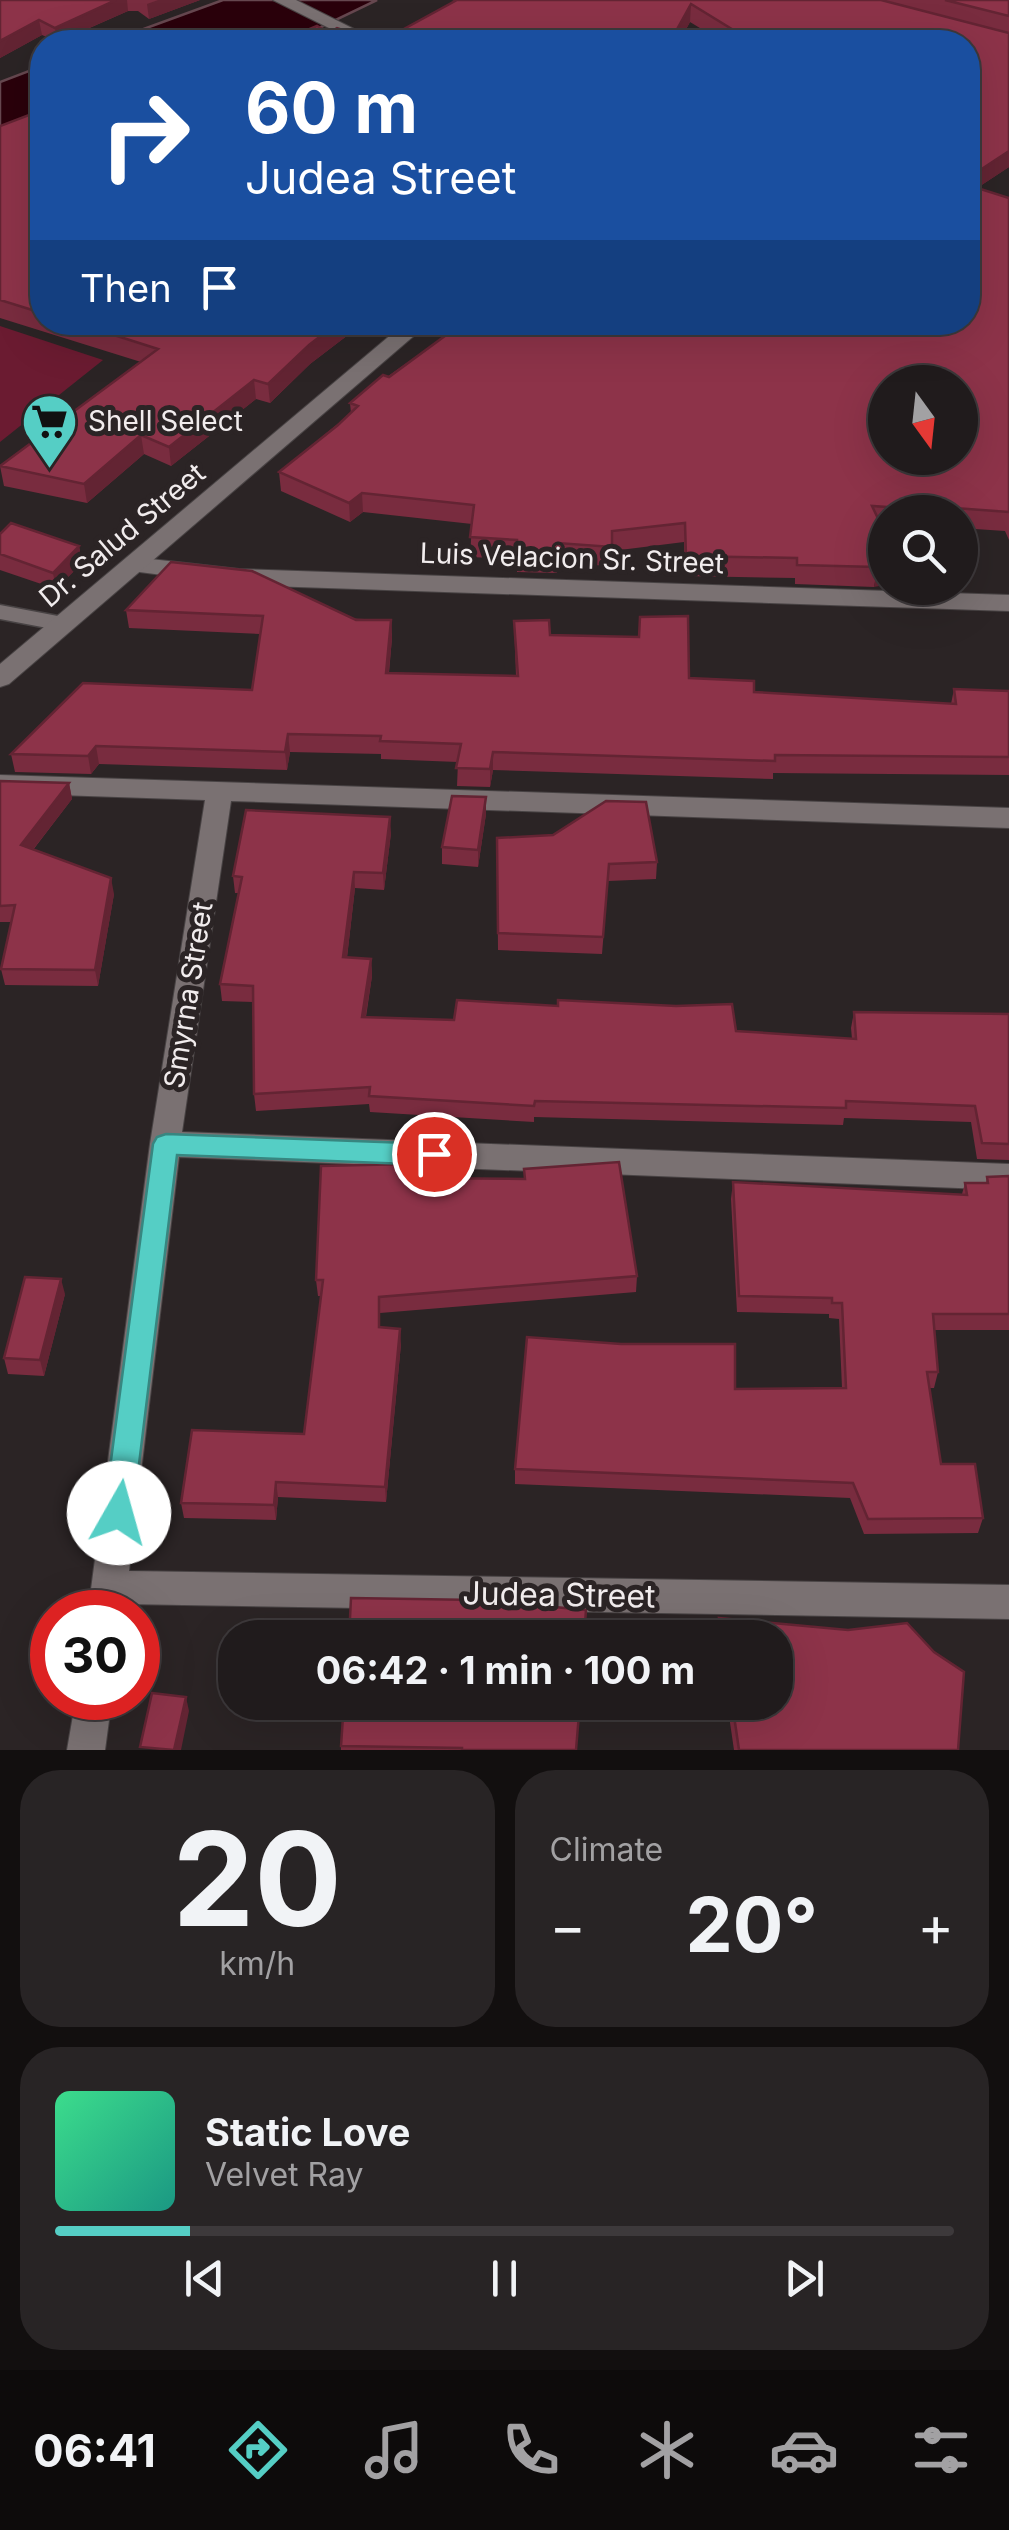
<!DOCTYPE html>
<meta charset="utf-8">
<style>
body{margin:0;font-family:Inter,sans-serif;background:#282425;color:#f1f3f6;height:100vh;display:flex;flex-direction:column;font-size:38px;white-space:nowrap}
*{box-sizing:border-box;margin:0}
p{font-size:32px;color:#a2a1a3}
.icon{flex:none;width:55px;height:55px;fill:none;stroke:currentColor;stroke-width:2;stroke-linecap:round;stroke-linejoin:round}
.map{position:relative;height:1750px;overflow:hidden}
.panel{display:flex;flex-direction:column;gap:20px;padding:20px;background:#120f0f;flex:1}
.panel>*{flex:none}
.banner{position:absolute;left:30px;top:30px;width:950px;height:305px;border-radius:40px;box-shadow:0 10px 40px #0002,0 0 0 2px #3d393b;background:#1a4fa0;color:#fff;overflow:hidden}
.needle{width:65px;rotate:165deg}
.controls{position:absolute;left:868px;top:365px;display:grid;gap:20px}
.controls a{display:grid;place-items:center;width:110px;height:110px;border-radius:50%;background:#201b1c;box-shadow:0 10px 40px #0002,0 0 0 2px #3d393b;font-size:50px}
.speed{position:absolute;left:30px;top:1590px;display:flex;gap:20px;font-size:50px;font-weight:700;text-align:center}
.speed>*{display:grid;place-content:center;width:130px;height:130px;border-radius:50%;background:#201b1c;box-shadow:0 10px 40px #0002,0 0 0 2px #3d393b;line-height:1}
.speed .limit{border:15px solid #d22;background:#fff;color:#111}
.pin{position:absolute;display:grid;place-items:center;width:85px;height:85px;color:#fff;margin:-42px;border:5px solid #fff;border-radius:50%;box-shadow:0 2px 10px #0007}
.me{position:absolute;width:110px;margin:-55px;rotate:7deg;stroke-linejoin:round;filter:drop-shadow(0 0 8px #0008)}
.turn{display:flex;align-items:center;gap:35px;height:210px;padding:0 50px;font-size:45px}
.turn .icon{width:130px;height:130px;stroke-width:2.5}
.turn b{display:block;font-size:70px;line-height:85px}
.then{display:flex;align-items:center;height:95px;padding:0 50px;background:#0003;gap:20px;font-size:38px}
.big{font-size:75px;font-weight:700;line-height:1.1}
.panel .card{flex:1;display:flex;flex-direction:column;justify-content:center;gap:15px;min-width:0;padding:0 35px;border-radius:40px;background:#282425}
.panel .dial{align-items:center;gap:0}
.dial b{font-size:130px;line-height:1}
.song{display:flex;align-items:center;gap:30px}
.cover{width:120px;height:120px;border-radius:15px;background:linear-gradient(135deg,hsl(150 70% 55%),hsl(170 70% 35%))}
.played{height:10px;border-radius:5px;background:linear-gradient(90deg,#55cec5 15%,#3d393b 15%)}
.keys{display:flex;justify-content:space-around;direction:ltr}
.heat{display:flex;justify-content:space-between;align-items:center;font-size:55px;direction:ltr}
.panel .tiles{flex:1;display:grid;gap:20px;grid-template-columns:1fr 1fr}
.card:last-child{grid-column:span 2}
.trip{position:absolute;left:218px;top:1620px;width:575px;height:100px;border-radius:40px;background:#201b1c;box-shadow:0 10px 40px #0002,0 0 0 2px #3d393b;font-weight:700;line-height:100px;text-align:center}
.dock{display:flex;height:160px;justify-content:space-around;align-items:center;background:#0d0b0b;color:#a2a1a3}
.dock .icon{width:70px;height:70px}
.dock .selected{color:#55cec5}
.dock b{font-size:45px;color:#f1f3f6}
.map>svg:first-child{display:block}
</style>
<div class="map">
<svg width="1009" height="1750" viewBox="0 0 1009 1750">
<rect width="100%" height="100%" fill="#2b2425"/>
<path fill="#6b1b31" d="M0 326 103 360 0 442Z"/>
<path fill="#2a000b" stroke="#66474f" stroke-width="2.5" d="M223 0H377L290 42H108Z
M42 66V118L0 131V82Z"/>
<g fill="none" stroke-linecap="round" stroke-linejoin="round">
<defs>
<path id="service" d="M0 605 63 617 74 624 63 631 0 619Z"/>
<path id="minor" d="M133 557 239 569 1009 595V611L239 585 124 570 121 565 124 560Z
M0 775 1009 808V828L231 801 182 1132 1009 1164V1190L179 1157 129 1571 1009 1585V1619L125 1604 124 1612H88L150 1144 205 800 0 793Z
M76 1698H112L105 1750H67Z"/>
<path id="secondary" d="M273 0H296L380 42H357Z
M406 322H430L9 684 0 687V664Z"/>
</defs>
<use href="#service" stroke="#484344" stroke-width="3"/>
<use href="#minor" stroke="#484344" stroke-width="2"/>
<use href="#secondary" stroke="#484344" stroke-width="2"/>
<use href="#service" fill="#7a7172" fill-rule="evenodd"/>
<use href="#minor" fill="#7a7172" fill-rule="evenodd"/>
<use href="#secondary" fill="#7a7172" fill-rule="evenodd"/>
</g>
<path fill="#792c3f" d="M0 0H200L149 19 138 11H128L58 42 42 35 0 58Z
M452 0H1009V167L977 188 1009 198V540L1005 531 960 528V512H885V526H882L885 533 874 587 795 584V578L685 576 684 542 612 551 611 566 558 563 557 573 517 572V559L470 557 472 524 363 512 350 522 281 491 279 472 351 413 350 403 452 331V325L968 322V42H723L690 22 679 42H250L329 33 380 42 455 1Z
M42 110V322H365L310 364 270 403 256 399 171 466 144 454 87 503 4 486 0 466 141 362 0 318V126Z
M0 534 79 546 82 563 56 589 0 570Z
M126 610 391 620 392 638 389 673 516 676 514 621 550 635 689 678 754 692 951 704 954 689 1009 691V775L773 773V779L493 770 490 787 457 786 458 762 381 759V754L290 752 287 770 99 764 91 774 15 772 11 754 252 690 260 634 129 628Z
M0 781 69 783 72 799 33 850 114 894 98 986 5 985 1 969 11 922H0Z
M486 797V814L478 867 442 864V847Z
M391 833 384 890 355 888 347 958 371 959 372 976 366 1017 736 1031 852 1039 851 1028 854 1012 1009 1014V1160L977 1159 971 1122 844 1118 843 1125 534 1117V1122L370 1112 369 1104 256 1111 254 1094 253 1002 222 1001 220 984 239 893H235L233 876Z
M497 838 657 862 656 879 608 881 602 954 498 950Z
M409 1164V1178L524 1179V1169L637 1276 636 1292 380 1313V1327L401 1344 386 1502 278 1497 276 1520 184 1518 181 1503 304 1434 321 1296H318L316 1280Z
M1009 1176V1330H934L938 1372 934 1388H929L941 1464 983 1518 978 1533 864 1534 850 1498 515 1484V1469L735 1389 842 1388 839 1319 829 1318V1314L737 1312 731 1199 733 1182 962 1194 965 1183H986L987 1177Z
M65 1294 44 1376 8 1374 4 1358Z
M719 1618 848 1630 907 1623 934 1652 964 1672 958 1750H734L727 1702H775V1638H718Z
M341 1746 576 1750H341Z"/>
<path fill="#632433" d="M116 0H127L128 11 57 42 55 28Z
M158 0H200L149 19 147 4Z
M691 4 690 22 679 42H670Z
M39 20 42 35 0 58V41Z
M1009 151V167L968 194V178Z
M339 322H365L310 364 270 403 268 384 309 345Z
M254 380 256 399 171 466 169 447Z
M141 435 144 454 87 503 84 484Z
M362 493 363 512 350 522 349 503Z
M79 546 82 563 56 589 53 573Z
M885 566V585L874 587 877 567Z
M391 620 392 638 387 691 386 673Z
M288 734 290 752 287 770 285 752Z
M96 746 99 764 91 774 88 756Z
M493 752V770L490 787V769Z
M69 783 72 799 24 861 21 845Z
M486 797V814L478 867V850Z
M390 817 391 833 384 890 383 873Z
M354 872 355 888 345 974 343 957Z
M111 878 114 894 98 986 95 970Z
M371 959 372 976 363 1033 362 1017Z
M61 1279 65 1294 44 1376 40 1360Z
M400 1329 401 1344 386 1502 385 1487Z
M276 1482 278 1497 276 1520 274 1505Z
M186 1697 189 1711 181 1750H174Z"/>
<path fill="#8d3349" stroke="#632433" stroke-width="2.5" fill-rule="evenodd" d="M0 0H116L55 28 39 20 0 41Z
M457 0H881L1009 33V151L968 178V42H753L691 4 670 42H250L278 32 288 38 317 26 329 33 337 28 380 42Z
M945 0H1009V16Z
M42 110V313L0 300V126Z
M968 185 1009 198V512L901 504V508L872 506 885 533V566L877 567 797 565V558L686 556 685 523 612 531V547L558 543V554L517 553V540L470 537 474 505 362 493 349 503 279 472 338 425 358 406 350 403 383 375 389 377 457 327 452 325 456 322H968ZM885 382H960V458H885Z
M73 322H339L309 345 268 384 254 380 169 447 141 435 84 484 0 466 158 349Z
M11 523 79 546 53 573 0 554V534Z
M171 562 252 571 356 620H391L386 673 518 676 514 621 549 620 550 635 639 637 640 617 688 616 689 678 754 681V692L956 704 954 689 1009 691V757L775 755V761L493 752 490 769 456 768 461 744 380 741 381 736 288 734 285 752 96 746 88 756 11 754 83 683 252 690 263 616 126 610Z
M0 781 69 783 21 845 111 878 95 970 1 969 15 905 0 906Z
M452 796 486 797 478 850 442 847Z
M606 801 646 802 657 862 609 864 603 937 498 933 497 838 553 835Z
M246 810 390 817 383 873 354 872 343 957 371 959 362 1017 454 1020 457 1000 558 1006V1000L676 1006 732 1004 736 1031 856 1039 854 1012 1009 1014V1144L982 1143 975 1106 846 1101V1108L535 1101 534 1106 369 1096 370 1087 254 1094 253 986 220 984 242 877 233 876Z
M619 1162 637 1276 379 1297V1327L400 1329 385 1487 276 1482 274 1505 181 1503 192 1430 304 1434 323 1280H316L321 1166 409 1164 408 1178 525 1179 524 1169Z
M1009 1176V1314H933L938 1372H927L941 1464H975L983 1518 868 1519 853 1483 515 1469 527 1337 621 1344H735V1389L846 1388 842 1303H832V1298L739 1296 733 1182 967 1195 965 1183H988L987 1177Z
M25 1277 61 1279 40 1360 4 1358Z
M351 1598 477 1600 586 1610 584 1638H349Z
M719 1618 848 1630 907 1623 934 1652 964 1672 958 1750H739L732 1702H775V1638H722Z
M152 1693 186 1697 174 1750 140 1747Z
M344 1702H580L576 1750H462V1748L341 1746Z"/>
<path fill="#55cec5" stroke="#378680" stroke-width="2.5" d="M166 1134 434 1144 443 1147 446 1154 443 1162 434 1165 177 1155 133 1513 129 1522 119 1526 109 1522 104 1513 153 1144 157 1137Z"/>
<defs>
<symbol id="supermarket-pin" viewBox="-11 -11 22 30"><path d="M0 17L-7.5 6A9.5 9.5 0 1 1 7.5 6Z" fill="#55cec5" stroke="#2b2425"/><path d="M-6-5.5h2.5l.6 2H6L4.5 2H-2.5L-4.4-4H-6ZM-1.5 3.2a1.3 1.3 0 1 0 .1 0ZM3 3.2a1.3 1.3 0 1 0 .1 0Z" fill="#111"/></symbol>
</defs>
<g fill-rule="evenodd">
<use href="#supermarket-pin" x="18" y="390" width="63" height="86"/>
</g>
<g text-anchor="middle" stroke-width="10" stroke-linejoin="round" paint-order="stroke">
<g font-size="28" fill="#f1eced" stroke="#2b2425" text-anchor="start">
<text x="88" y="431">Shell Select</text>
</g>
<g font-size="28" fill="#f1eced" stroke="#2b2425">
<text transform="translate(122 535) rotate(-40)" y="10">Dr. Salud Street</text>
<text transform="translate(572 558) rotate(2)" y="10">Luis Velacion Sr. Street</text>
<text transform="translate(188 995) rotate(-81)" y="10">Smyrna Street</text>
</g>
<g font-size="32" fill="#f1eced" stroke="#2b2425">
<text transform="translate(559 1595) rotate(1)" y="11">Judea Street</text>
</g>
</g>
</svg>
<div class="controls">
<a><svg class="needle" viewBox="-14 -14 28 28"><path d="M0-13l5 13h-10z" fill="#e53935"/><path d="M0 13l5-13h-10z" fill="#a2a1a3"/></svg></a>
<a><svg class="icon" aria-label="search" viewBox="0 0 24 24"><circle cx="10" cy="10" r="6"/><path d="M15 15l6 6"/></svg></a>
</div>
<div class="speed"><div class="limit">30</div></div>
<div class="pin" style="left:434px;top:1154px;background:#d93025"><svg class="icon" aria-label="arrive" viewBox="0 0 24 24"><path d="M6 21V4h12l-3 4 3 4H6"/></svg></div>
<svg class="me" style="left:119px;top:1513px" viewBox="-20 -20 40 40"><circle r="19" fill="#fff"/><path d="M0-13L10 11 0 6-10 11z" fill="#55cec5"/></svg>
<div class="trip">06:42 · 1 min · 100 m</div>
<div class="banner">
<div class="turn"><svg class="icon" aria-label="right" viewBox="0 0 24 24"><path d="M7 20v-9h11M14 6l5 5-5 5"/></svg><div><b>60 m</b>Judea Street</div></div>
<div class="then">Then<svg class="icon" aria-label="arrive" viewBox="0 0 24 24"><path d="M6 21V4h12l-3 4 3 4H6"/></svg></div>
</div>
</div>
<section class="panel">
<div class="tiles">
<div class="card dial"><b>20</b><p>km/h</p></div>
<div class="card"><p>Climate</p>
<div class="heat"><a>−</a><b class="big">20°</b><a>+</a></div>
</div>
<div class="card">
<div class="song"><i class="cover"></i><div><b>Static Love</b><p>Velvet Ray</p></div></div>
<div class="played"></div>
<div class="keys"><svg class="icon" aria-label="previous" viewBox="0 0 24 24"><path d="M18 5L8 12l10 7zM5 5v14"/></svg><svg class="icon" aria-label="pause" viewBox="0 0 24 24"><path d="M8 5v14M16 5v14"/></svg><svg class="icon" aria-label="next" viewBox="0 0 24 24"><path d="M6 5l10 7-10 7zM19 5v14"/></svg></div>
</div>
</div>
</section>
<nav class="dock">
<b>06:41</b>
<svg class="icon selected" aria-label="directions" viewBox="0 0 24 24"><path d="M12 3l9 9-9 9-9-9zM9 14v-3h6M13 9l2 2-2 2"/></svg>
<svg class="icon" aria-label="music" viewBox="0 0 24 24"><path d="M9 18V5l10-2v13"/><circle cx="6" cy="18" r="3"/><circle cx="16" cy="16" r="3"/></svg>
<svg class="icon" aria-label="phone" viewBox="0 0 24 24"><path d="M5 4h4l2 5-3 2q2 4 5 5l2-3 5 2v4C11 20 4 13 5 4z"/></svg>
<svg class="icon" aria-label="climate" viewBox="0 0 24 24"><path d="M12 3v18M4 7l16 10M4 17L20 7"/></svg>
<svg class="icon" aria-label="car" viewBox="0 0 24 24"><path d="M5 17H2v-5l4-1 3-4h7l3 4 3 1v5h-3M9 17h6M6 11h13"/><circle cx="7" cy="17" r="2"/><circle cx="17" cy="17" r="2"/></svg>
<svg class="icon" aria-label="filters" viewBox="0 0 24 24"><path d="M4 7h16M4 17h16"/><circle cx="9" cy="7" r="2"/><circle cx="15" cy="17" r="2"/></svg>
</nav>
